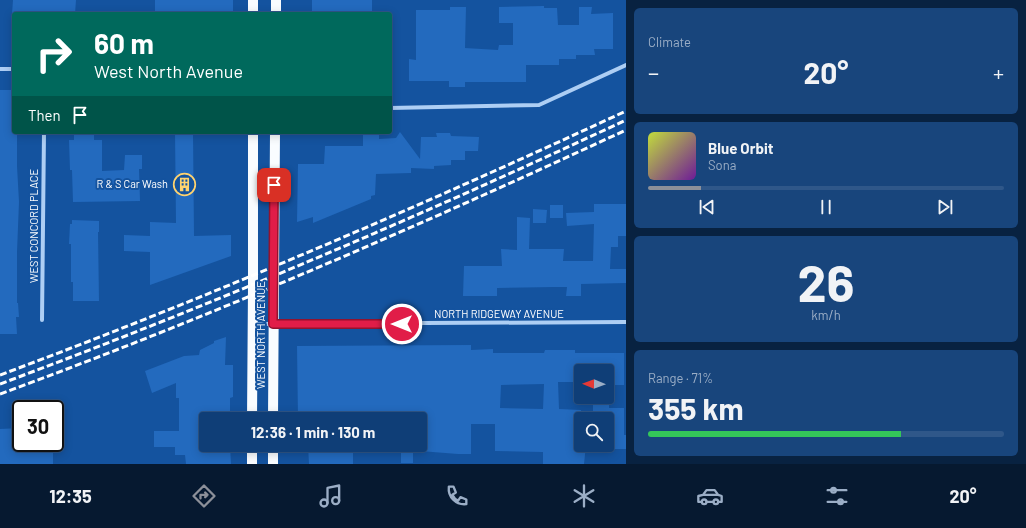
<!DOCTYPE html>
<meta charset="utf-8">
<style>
body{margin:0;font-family:Barlow,sans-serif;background:#18457c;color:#f1f3f6;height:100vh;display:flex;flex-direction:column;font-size:15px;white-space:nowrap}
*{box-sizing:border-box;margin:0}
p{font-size:13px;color:#9baec6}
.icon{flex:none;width:22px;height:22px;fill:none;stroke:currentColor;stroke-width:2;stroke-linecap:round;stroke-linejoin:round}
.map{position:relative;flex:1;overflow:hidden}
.panel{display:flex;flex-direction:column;gap:8px;padding:8px;background:#082241;width:400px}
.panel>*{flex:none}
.banner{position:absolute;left:12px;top:12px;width:380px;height:122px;border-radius:4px;box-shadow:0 2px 10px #0003,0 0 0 1px #2f5789;background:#00695c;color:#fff;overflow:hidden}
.needle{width:26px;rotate:271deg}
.tools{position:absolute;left:574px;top:364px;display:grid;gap:8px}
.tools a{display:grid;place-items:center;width:40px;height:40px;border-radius:4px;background:#0f3e77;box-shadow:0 2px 10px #0003,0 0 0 1px #2f5789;font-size:20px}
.speed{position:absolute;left:12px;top:400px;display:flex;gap:8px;font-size:20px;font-weight:700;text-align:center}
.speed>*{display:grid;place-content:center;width:52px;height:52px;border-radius:50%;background:#0f3e77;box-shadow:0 2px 10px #0003,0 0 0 1px #2f5789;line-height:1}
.speed .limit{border:2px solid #111;border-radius:6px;background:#fff;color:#111}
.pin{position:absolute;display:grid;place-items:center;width:34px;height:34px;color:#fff;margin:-17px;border-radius:8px;box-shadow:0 2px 6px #0006}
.me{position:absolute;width:44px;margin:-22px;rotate:270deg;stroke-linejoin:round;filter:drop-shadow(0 0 3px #0008)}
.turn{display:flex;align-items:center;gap:14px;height:84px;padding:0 16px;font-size:18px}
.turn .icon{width:52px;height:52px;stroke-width:2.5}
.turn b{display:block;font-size:28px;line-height:34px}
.then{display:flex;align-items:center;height:38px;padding:0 16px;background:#0003;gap:8px;font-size:15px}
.big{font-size:30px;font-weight:700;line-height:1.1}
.panel .tile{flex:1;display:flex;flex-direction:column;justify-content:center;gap:6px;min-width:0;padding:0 14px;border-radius:6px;background:#18457c}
.panel .dial{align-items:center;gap:0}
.dial b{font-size:52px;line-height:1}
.song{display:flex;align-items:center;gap:12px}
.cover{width:48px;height:48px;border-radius:6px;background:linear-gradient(135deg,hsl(70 70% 55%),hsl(280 70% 35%))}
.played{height:4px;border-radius:2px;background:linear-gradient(90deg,#8c9099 15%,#2f5789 15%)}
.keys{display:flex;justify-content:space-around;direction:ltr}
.heat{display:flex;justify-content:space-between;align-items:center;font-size:22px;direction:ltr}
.charge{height:6px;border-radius:3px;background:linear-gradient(90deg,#34c759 71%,#2f5789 0)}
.trip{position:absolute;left:199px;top:412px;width:228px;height:40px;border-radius:4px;background:#0f3e77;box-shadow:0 2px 10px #0003,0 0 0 1px #2f5789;font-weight:700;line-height:40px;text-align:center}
.tab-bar{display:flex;height:64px;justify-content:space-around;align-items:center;background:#061930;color:#9baec6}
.tab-bar .icon{width:28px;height:28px}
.tab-bar .selected{color:#8c9099}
.tab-bar b{font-size:18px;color:#f1f3f6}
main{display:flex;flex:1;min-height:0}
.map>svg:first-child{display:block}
</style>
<main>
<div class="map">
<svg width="626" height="464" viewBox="0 0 626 464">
<rect width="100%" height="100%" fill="#14539f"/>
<path fill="#236abe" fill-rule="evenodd" d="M13 0H76L75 14H12Z
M155 0H233V14H155Z
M312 0H372V14H350V12H333L331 14H325L323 12H312Z
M544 6V8H557L558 25H579V7H592L591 14 613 13V49H594L595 55H576V59H559V65H526V82H465V87H449V81H409V59L416 60V10H450V7H466L465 48 498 50 499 45H513V23H499V7Z
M0 90H14V132H17V166L19 202 17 252V303H18L19 317H16L17 334H0Z
M74 132H94V140H102V171L124 170 125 155H142V169H139L140 201 73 202 72 170H70L69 140H74Z
M175 132H193L194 236 231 235V256L150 285V252L124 251V235L150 236V222L176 223Z
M363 132H379V139L396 138 400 132 420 159 421 137H437L436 133H450L451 136 479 137 478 151H465V160H451V165L434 166V169L411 168V173L376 174 375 195 371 196V199L313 223V217L297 222 298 164H324L325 146H363Z
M594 204H626V236H618V247H611L610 269H626V283L581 284V296H566L567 287H554L497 288V296H463L464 266H502L501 249 517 250V217L530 218 529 249H564L563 261H593L594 224 567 226 566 213 594 212Z
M550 205H563V218H550Z
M533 209 547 210 546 223H533Z
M72 220 99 221V232H98L99 301H73V282H71V244H69L70 224H72Z
M226 337 225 365H233V397L230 398V419H206V445H230L231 464H186L185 455H175V447H154V431H179V398H176V383L152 393 145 371 184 356 199 355 200 350 214 343V341Z
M471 345V350L493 349V353H544L545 350H575V353H624V385H607V371H575V382H558L559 409 581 410V445H586L584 464H543V452L495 451V424H471V454H458L420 451V419H298L297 346ZM544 384 543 409 500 408 501 385Z
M593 397H609V408H624V435H626V449H607L609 422H607V419H593Z
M21 428V443H53V464H0V429Z
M308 445H353V464H309Z
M401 445H413V463H401Z"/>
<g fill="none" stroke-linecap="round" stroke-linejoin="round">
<path stroke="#adcef4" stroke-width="4" d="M0 69H14
M390 108 539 105 626 65
M42 320 44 132
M253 324 626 322"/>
<path stroke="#f9fcff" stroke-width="10" d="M276 0V14
M253 14V0
M252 419 253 287V132
M273 419 275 132
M273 445V464
M252 464V445"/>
<path stroke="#fff" stroke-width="3" stroke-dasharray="7 3" stroke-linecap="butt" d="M0 375C212 296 421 206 626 111
M0 384C212 305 421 216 626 120
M0 394C213 316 421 225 626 130"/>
</g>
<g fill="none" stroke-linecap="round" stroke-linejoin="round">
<defs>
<path id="route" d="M274 185 273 324H402"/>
</defs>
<use href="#route" stroke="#92132f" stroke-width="10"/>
<use href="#route" stroke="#e11d48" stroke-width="7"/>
</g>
<defs>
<symbol id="building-ring" viewBox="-11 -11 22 22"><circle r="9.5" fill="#14539f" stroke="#ffd36f" stroke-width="1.5"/><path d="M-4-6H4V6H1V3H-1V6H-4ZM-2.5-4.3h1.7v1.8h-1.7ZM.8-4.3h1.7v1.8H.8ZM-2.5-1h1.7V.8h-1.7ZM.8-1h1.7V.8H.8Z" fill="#ffd36f"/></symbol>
</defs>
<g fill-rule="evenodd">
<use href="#building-ring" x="172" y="172" width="25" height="25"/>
</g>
<g text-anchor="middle" stroke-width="4" stroke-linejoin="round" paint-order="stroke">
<g font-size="11" fill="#fff" stroke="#14539f" text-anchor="end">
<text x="168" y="188">R &amp; S Car Wash</text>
</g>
<g font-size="11" fill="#fff" stroke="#14539f">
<text transform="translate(34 226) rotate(-90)" y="4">WEST CONCORD PLACE</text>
<text x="499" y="318">NORTH RIDGEWAY AVENUE</text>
<text transform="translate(261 335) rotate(-90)" y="4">WEST NORTH AVENUE</text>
</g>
</g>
</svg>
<div class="tools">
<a><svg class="needle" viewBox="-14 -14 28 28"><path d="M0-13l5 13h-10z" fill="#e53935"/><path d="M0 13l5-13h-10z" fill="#9baec6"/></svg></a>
<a><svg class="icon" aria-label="search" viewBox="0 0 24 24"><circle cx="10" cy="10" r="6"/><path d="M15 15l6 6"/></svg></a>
</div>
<div class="speed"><div class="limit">30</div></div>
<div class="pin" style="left:274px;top:185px;background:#d93025"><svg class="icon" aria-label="arrive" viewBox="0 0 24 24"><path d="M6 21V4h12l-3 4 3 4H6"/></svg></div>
<svg class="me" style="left:402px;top:324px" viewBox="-20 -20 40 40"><circle r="17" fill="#e11d48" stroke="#fff" stroke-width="3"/><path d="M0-11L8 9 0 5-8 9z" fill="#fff"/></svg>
<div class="trip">12:36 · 1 min · 130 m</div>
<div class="banner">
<div class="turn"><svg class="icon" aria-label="right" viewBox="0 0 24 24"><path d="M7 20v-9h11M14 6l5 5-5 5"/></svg><div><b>60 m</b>West North Avenue</div></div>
<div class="then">Then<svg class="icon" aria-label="arrive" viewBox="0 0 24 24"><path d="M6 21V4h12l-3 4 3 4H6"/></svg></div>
</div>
</div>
<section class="panel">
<div class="tile"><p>Climate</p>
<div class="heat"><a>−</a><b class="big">20°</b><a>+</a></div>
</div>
<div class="tile">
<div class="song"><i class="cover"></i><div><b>Blue Orbit</b><p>Sona</p></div></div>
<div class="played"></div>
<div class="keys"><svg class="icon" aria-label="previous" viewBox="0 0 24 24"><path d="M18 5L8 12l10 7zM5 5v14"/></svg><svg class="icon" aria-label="pause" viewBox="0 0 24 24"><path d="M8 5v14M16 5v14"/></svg><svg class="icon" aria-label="next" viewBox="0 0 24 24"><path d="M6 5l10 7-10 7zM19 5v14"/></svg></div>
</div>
<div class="tile dial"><b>26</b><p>km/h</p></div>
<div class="tile"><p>Range · 71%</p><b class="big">355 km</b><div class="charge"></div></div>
</section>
</main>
<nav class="tab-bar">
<b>12:35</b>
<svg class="icon selected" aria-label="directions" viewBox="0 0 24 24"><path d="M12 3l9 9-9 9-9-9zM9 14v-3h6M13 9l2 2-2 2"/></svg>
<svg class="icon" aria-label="music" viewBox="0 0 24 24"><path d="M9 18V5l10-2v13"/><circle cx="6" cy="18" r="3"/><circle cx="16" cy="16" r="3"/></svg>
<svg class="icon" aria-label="phone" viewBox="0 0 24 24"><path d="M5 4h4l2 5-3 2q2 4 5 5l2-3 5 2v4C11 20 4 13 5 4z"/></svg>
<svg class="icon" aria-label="climate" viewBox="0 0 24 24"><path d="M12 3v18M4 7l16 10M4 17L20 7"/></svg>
<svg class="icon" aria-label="car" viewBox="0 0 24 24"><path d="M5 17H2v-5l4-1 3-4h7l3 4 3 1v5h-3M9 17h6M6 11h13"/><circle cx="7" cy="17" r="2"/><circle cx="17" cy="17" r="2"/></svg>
<svg class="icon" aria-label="filters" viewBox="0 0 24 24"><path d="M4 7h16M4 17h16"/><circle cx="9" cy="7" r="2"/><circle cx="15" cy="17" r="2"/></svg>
<b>20°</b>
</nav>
